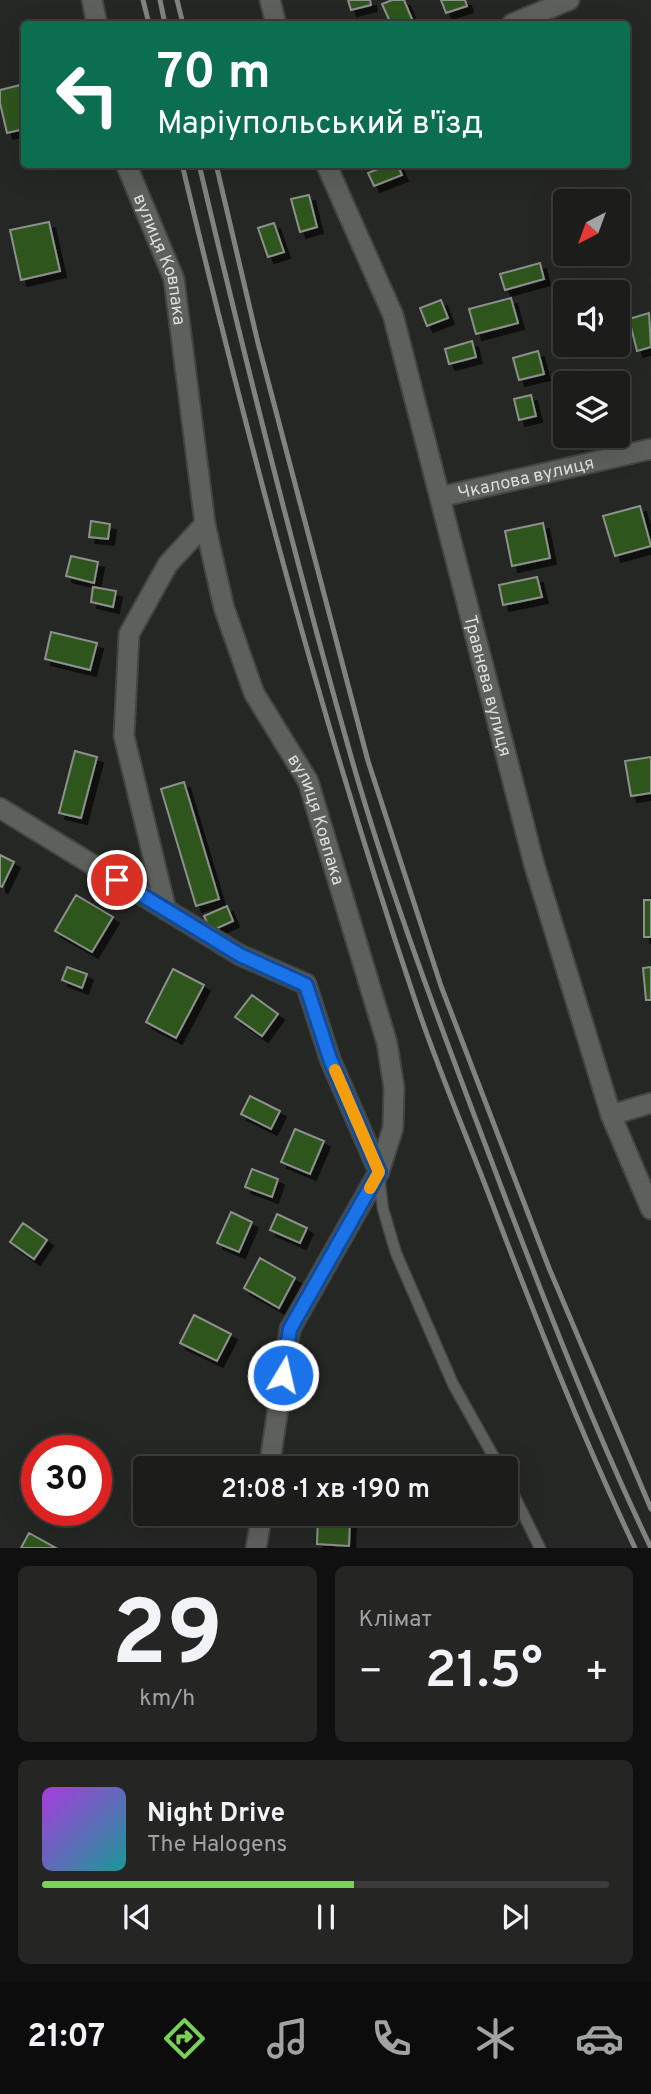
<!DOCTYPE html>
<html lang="uk">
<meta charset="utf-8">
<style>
body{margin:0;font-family:Overpass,sans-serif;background:#252624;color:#f1f3f6;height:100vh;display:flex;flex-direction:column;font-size:26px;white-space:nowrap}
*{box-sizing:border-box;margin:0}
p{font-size:23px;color:#a0a2a3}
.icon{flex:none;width:38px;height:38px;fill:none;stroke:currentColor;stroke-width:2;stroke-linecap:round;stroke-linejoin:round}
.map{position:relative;height:1548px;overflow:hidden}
.panel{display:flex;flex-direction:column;gap:18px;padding:18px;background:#0f100f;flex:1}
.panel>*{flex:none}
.top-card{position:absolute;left:21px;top:21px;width:609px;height:147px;border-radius:7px;box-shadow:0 7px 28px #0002,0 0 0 2px #3a3b3a;background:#0b6e4f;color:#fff;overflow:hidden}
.needle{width:46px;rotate:221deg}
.buttons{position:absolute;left:553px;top:189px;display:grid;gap:14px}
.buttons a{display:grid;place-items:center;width:77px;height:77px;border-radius:7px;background:#1c1d1b;box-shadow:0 7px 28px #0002,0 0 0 2px #3a3b3a;font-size:35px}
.speed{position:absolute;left:21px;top:1435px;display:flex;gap:14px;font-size:35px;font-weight:700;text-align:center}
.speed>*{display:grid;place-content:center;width:91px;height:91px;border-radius:50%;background:#1c1d1b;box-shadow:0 7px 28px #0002,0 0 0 2px #3a3b3a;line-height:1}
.speed .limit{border:10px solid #d22;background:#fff;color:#111}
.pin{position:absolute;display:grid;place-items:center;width:60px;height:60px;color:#fff;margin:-30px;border:4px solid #fff;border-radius:50%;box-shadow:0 2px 7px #0007}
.me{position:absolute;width:77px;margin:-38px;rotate:9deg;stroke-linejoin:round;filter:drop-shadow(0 0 5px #0008)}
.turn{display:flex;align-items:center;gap:24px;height:147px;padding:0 21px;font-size:32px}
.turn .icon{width:91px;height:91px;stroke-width:2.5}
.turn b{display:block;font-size:49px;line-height:60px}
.big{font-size:52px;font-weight:600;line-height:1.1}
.panel .widget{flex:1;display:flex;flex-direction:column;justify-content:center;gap:10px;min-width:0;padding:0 24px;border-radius:10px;background:#252624}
.panel .dial{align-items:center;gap:0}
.dial b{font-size:91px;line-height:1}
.song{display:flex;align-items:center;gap:21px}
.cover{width:84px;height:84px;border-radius:10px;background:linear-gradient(135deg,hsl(280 70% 55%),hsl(180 70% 35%))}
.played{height:7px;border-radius:4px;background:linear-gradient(90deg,#79d157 55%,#3a3b3a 55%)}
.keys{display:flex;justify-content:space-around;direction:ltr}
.heat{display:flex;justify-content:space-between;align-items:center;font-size:38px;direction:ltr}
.panel .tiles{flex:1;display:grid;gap:18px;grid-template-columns:1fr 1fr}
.widget:last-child{grid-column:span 2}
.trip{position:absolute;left:133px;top:1456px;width:385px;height:70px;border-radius:7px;background:#1c1d1b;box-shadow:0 7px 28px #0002,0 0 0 2px #3a3b3a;font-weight:600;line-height:70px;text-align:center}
.menu{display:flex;height:112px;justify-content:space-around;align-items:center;background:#0b0c0b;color:#a0a2a3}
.menu .icon{width:49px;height:49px}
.menu .current{color:#79d157}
.menu b{font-size:32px;color:#f1f3f6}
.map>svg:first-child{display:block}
</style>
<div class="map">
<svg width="651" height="1548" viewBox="0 0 651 1548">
<defs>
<filter id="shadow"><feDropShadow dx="6" dy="6" stdDeviation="0" flood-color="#0009"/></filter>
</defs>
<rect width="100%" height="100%" fill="#252724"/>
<path fill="#2e551f" stroke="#8d908c" stroke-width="2" filter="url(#shadow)" d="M348 0H370L371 5 351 10Z
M392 0H404L414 24H391L382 4Z
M441 0H465L467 6 446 13Z
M24 84V129L7 133 0 103V90Z
M390 164H397L402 175 374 186 368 173Z
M309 195 317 227 300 232 291 199Z
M49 222 60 271 21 280 10 230Z
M274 223 284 252 268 257 258 228Z
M540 263 544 279 505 290 500 274Z
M511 298 518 323 476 334 469 309Z
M441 300 448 318 427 326 420 308Z
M649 313 651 347 637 351 629 319Z
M472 341 476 357 449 364 445 349Z
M538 351 544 374 519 380 513 358Z
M586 370 589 383H565V408L558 376Z
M531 395 536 416 519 420 514 399Z
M640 506 651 546 615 556 603 516Z
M91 521 110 524 108 539 89 537Z
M543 523 550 558 512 566 505 531Z
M71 556 98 562 94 583 66 576Z
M537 577 542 597 503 605 499 585Z
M93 587 116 591 113 607 91 602Z
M51 632 97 643 90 670 45 659Z
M75 751 97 757 81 818 59 813Z
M651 757V793L631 796 625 761Z
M184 782 219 899 196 906 161 789Z
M0 855 14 862 2 887 0 886Z
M76 895 113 917 92 952 55 931Z
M644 900H651V937H644Z
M227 906 233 921 211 931 204 916Z
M67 967 87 974 82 988 62 980Z
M651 967V1000H646L643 968Z
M173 969 204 985 176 1038 146 1022Z
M252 995 278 1014 262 1036 235 1017Z
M250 1096 280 1111 271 1129 241 1114Z
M295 1129 324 1141 310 1174 281 1162Z
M252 1169 278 1179 272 1197 245 1187Z
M231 1212 252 1222 239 1252 217 1243Z
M277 1214 307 1228 300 1243 270 1230Z
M23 1223 47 1240 34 1259 10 1242Z
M260 1258 295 1278 279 1308 244 1288Z
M194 1315 231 1334 217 1361 180 1343Z
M318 1516 350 1518 349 1546 317 1544Z
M29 1533 56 1548H21Z"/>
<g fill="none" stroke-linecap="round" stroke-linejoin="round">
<defs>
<path id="lane" d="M379 1176 383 1209 396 1253 453 1384 500 1468
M506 1479 540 1548"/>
<g id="street">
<path d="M92 0 97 24"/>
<path d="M270 0 276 24"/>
<path d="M512 24 569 0"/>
<path id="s1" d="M126 164 174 279 205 524 224 608 254 693 308 781 387 1043 394 1088 393 1128 379 1172 290 1329 269 1468"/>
<path id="s2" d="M326 164 393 315 534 864 611 1115 651 1209"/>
<path id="s3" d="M440 497 651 449"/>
<path d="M0 808 240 955 306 984 330 1059 379 1172"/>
<path d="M166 910 124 736 129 634 168 564 205 524"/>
<path d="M611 1115 651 1103"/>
<path d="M256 1548 262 1514"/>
</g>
</defs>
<use href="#lane" stroke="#434543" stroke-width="13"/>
<use href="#street" stroke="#434543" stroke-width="23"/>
<use href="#lane" stroke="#5d605c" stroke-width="10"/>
<use href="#street" stroke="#5d605c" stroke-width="19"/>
<path stroke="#818381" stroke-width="5" d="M143 0 149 24
M160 0 165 24
M177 0 183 24
M182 164C249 445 322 723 414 997 437 1067 466 1134 492 1203 536 1319 582 1436 635 1548
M199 164C246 364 296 563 352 760 394 906 449 1048 502 1189 548 1310 595 1431 651 1548
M216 164 258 343 368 761 441 986 549 1268 651 1509"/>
</g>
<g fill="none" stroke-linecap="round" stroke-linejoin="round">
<defs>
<path id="route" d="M117 880 240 955 306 985 330 1059 379 1172 290 1329 283 1375"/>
</defs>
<use href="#route" stroke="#114b97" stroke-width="18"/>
<use href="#route" stroke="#1a73e8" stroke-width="12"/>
<path stroke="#f59e0b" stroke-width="12" d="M335 1070 379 1172 370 1188"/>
</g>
<g text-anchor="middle" stroke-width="7" stroke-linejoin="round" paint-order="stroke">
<g font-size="18" fill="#dbdddb" stroke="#252724">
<text dy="6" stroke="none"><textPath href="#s1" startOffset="102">вулиця Ковпака</textPath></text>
<text dy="6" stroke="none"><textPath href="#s3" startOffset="88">Чкалова вулиця</textPath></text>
<text dy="6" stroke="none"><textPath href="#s2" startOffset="548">Травнева вулиця</textPath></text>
<text dy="6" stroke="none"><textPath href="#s1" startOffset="690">вулиця Ковпака</textPath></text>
</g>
</g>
</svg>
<div class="buttons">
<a><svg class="needle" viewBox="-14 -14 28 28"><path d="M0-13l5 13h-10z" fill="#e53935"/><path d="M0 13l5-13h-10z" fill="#a0a2a3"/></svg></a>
<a><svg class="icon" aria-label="sound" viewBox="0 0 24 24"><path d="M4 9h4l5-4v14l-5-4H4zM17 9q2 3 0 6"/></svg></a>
<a><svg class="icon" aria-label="layers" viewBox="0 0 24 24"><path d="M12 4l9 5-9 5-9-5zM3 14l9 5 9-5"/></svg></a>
</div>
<div class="speed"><div class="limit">30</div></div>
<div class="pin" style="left:117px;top:880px;background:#d93025"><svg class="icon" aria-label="arrive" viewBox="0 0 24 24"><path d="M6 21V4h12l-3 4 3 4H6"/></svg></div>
<svg class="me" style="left:283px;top:1375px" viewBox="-20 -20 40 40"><circle r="17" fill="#1a73e8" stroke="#fff" stroke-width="3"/><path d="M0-11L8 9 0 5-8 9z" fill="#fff"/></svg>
<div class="trip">21:08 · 1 хв · 190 m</div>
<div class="top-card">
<div class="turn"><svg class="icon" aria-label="left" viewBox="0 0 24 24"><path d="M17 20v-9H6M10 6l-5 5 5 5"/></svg><div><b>70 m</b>Маріупольський в'їзд</div></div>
</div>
</div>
<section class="panel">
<div class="tiles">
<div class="widget dial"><b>29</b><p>km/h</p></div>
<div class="widget"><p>Клімат</p>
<div class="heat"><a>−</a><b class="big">21.5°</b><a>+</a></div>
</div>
<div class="widget">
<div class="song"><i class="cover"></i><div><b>Night Drive</b><p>The Halogens</p></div></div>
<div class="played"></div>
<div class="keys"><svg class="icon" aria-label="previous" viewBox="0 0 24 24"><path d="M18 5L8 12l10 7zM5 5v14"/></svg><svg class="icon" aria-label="pause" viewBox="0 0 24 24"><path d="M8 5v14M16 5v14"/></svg><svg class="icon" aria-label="next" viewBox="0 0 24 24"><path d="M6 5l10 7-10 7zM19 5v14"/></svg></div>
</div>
</div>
</section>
<nav class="menu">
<b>21:07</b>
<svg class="icon current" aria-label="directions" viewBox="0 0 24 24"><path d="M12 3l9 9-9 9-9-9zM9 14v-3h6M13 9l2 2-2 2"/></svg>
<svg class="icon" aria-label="music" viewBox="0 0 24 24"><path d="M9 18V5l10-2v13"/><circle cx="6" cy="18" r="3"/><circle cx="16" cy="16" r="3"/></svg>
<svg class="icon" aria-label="phone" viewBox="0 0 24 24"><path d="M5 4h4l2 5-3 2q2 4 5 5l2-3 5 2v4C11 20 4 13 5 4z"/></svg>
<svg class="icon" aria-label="climate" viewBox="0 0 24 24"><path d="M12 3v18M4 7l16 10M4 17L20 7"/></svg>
<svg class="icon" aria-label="car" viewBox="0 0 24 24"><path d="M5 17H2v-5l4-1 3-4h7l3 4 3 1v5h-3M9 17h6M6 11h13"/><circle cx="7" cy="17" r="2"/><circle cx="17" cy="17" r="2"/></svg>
</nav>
